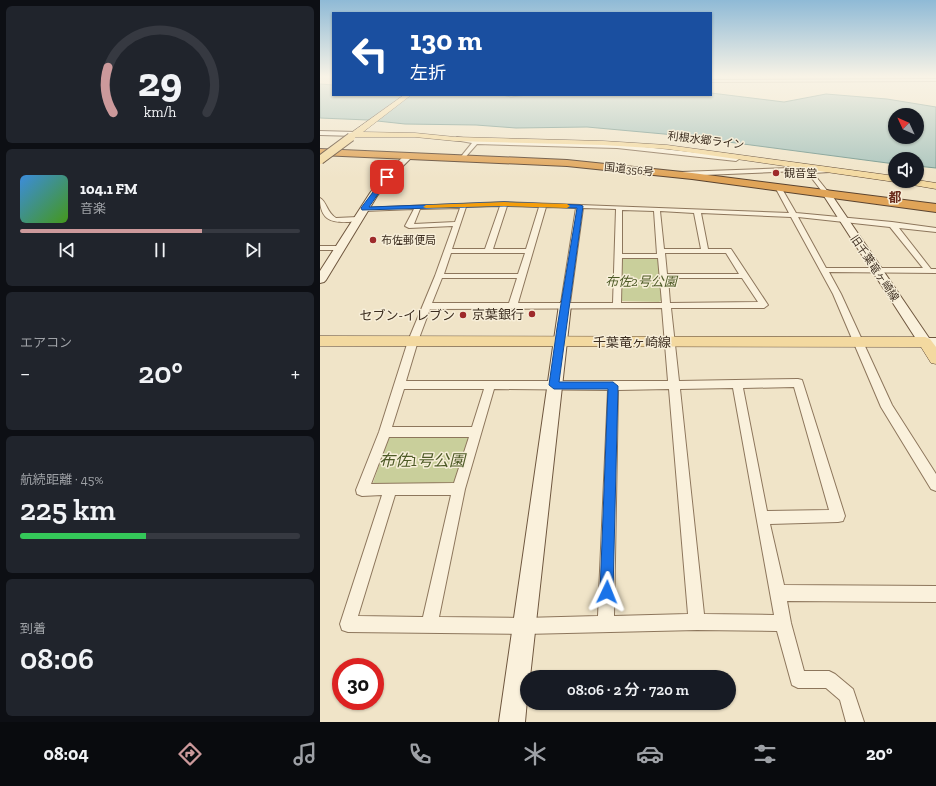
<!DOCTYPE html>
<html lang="ja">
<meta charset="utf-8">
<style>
body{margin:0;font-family:"Zilla Slab","Noto Sans JP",serif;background:#20242c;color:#f1f3f6;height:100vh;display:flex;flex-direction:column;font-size:15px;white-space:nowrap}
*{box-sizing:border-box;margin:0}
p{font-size:13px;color:#9ea1a6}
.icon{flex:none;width:22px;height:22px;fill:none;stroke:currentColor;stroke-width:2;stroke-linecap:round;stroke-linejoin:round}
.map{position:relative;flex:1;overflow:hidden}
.panel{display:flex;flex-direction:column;gap:6px;padding:6px;background:#0d0f14;width:320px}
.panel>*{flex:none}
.hud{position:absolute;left:12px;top:12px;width:380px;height:84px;border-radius:0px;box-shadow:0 1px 3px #0004;background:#1a4fa0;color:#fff;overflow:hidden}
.needle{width:26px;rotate:314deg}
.controls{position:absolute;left:568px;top:108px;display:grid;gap:8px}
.controls a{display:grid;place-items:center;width:36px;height:36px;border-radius:50%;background:#171b24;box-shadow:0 1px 3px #0004;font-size:20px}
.speed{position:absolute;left:12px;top:658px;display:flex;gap:8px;font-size:20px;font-weight:700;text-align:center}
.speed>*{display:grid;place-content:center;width:52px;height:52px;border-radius:50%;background:#171b24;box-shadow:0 1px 3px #0004;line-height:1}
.speed .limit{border:6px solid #d22;background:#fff;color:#111}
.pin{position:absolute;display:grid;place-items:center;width:34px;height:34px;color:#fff;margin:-17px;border-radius:8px;box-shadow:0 2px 6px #0006}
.me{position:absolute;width:44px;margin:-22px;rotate:2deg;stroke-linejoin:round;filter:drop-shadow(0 0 3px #0008)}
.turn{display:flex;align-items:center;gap:14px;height:84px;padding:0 12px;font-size:18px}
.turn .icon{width:52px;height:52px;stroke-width:2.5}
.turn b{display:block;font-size:28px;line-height:34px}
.big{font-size:30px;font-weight:600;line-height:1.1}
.panel .card{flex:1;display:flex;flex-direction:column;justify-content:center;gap:6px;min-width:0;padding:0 14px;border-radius:6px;background:#20242c}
.panel .dial{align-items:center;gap:0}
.dial svg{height:104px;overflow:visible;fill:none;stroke:#363941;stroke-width:7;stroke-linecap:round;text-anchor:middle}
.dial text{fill:#f1f3f6;stroke:none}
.song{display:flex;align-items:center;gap:12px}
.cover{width:48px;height:48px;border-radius:6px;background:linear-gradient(135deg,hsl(210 70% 55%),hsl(100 70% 35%))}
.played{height:4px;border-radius:2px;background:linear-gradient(90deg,#cc999b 65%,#363941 65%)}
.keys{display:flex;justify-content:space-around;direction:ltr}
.heat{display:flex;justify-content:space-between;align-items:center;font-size:22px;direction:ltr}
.charge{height:6px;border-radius:3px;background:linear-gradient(90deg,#34c759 45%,#363941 0)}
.trip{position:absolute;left:200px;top:670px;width:216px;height:40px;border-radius:20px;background:#171b24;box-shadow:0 1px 3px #0004;font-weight:600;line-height:40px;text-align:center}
.tab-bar{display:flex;height:64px;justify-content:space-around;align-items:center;background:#090b0e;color:#9ea1a6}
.tab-bar .icon{width:28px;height:28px}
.tab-bar .on{color:#cc999b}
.tab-bar b{font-size:18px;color:#f1f3f6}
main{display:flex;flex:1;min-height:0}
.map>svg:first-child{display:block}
</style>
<main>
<section class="panel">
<div class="card dial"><svg viewBox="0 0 100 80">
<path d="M14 69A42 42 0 1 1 86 69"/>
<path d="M14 69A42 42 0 0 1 10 34" stroke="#cc999b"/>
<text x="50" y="56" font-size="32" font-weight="700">29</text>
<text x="50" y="72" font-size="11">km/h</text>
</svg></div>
<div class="card">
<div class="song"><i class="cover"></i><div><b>104.1 FM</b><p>音楽</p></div></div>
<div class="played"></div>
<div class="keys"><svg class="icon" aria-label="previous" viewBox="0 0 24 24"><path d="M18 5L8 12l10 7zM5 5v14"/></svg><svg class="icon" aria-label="pause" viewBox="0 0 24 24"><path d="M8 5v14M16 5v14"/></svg><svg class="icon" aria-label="next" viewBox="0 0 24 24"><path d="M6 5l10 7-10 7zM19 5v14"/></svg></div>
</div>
<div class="card"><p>エアコン</p>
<div class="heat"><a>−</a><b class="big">20°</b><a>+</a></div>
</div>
<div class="card"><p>航続距離 · 45%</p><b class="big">225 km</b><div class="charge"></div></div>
<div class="card"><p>到着</p><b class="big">08:06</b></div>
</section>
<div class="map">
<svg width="616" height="722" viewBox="0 0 616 722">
<rect width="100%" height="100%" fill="#f0e4c8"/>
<path fill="#c9cf9b" d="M302 257H338L342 300 339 302 302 301Z
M69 436H151L136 483H53Z"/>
<path fill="#a9c4bc" stroke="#6f938a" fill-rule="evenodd" d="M0 84 13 85V95H182L191 97 208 95H391V93L464 102 506 94 567 99 616 107V168L597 166V159H575V164L355 135 267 127 196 128 156 125 85 124 48 120 0 118ZM575 115H597V137H575Z"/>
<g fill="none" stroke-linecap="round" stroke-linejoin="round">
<defs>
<path id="street" d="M616 79V81L391 82V80Z
M137 137 156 140 297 144 416 157 419 159 416 161 297 148 157 144 142 161 139 159 152 143 135 140 134 139Z
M472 166 489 169H512L513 170 510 172 493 173 509 193 508 194H504L487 172 478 171 360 176 357 174 360 172 469 168Z
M458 185 461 187 476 213 572 222 616 228V232L579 228 611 269H616V273L509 272 521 294 572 405 616 474V491L611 489 561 407 513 294 471 217 381 213 388 249H411L448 305 444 308H351L359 381 478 379 482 380 483 383 525 516 523 521 518 522 450 524 464 585 616 586V602L467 601 471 623 484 671H509L515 674 533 689 544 722H526L520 700 506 688H478L472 685 457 631 377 630 204 634 28 632 22 630 20 624 62 495 42 496 37 494 36 490 59 432 88 341 115 276 133 226 89 228 85 226 94 209 44 211 42 210V208L184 202 469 213 455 187ZM180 206 165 249H132L146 207ZM187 206 219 207 206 249H173ZM226 207 256 208 241 303H198ZM140 208 135 222 94 224 100 209ZM263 208 296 209 293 303H250ZM302 210 334 211 337 254H302ZM340 211 374 213 381 249H344ZM478 217 570 227 603 268H506ZM131 253H205L198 274H124ZM345 253H406L419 274H347ZM302 258H338L342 303H301ZM122 278H197L189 303H112ZM348 278H422L438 302 350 303ZM342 308 348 381H86L98 341 110 309ZM474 387 509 510 447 511 423 388ZM413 388 454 615 384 614 360 389ZM84 389H164L152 427H72ZM174 389 288 390 278 616 204 618 119 617 145 489ZM349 389 368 614 294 616 298 390ZM69 437H149L134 483 51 484ZM75 495H131L103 617 38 616Z
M0 198C7 202 7 213 16 218L38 217 41 219C38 222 34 221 29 222 10 223 0 219 0 198Z
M0 246H20L24 248 20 250H0Z"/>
<path id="secondary" d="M0 131 36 132 39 134 36 136 0 135Z
M86 154H89L93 156 70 179 57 196 6 280 4 282 0 283V271L50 193 64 175Z
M506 190 509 191 609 338H616V348L600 345 502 193Z
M245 301 249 302 251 305 210 677H207V700L205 722H179L239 305 241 302Z"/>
<path id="primary" d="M84 95H91L43 132 95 133 135 137 283 141 347 145 575 176V181H578L575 182 347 149 283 145 135 141 95 137H31V133Z
M597 180 616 183V189L587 184 582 181Z
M0 336 605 337 610 339 616 347V364L611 363 601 347 0 346Z"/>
<path id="highway" d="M0 149 247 160 372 173 616 204V212L372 179 247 166 0 155Z"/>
</defs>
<use href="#street" stroke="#8d765c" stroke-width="2"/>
<use href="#secondary" stroke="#6f573f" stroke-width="2"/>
<use href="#primary" stroke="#5b4430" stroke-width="1"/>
<use href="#highway" stroke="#5b4430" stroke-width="2"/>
<use href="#street" fill="#faf1dc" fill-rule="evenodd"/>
<use href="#secondary" fill="#faf1dc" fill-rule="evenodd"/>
<use href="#primary" fill="#f3d9a0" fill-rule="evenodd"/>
<use href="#highway" fill="#e0a458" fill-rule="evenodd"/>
<defs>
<path id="primary-bridge" d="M0 160 31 137"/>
</defs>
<use href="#primary-bridge" stroke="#5b4430" stroke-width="10" stroke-linecap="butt"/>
<use href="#primary-bridge" stroke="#f3d9a0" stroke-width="8"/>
</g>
<linearGradient id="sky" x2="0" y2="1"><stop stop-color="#8fbad6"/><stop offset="0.43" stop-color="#f8f3e6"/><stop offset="1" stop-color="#f8f3e6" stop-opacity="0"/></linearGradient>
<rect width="616" height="178" fill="url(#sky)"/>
<path fill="#1a73e8" stroke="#114b97" d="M65 176 70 177 49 207 184 202 260 205 263 206 239 382H293L298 386 293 592 291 597 287 599 282 597 280 592 288 389H234L229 385 237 328 257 208 184 206 42 210 41 208Z"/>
<path fill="#f59e0b" d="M184 202 247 204 250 206 247 208 184 206 106 208 103 207 106 205Z"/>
<g fill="#9e2a2b" stroke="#f7eed8" stroke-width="1.5">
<circle cx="456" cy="173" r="4"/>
<circle cx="53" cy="240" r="4"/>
<circle cx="212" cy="314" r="4"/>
<circle cx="143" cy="315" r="4"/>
</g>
<g text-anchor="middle" stroke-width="3" stroke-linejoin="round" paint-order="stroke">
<g font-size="11" fill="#3d2e20" stroke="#f7eed8">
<text transform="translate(386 140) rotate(7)" y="4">利根水郷ライン</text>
<text transform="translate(309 169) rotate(6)" y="4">国道356号</text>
<text transform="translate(555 268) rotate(56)" y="4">旧千葉竜ヶ崎線</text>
</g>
<g font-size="11" fill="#3d2e20" stroke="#f7eed8" text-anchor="start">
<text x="464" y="177">観音堂</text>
<text x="61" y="244">布佐郵便局</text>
</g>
<g font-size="13" font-weight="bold" fill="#6b2e1e" stroke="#f7eed8">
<text x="575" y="202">都</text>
</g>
<g font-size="13" font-style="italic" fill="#4d5a26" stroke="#f7eed8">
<text x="321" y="286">布佐2号公園</text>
</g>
<g font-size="13" fill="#3d2e20" stroke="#f7eed8" text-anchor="end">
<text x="204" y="319">京葉銀行</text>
<text x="135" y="320">セブン-イレブン</text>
</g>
<g font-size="13" fill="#3d2e20" stroke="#f7eed8">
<text x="312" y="347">千葉竜ヶ崎線</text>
</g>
<g font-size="16" font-style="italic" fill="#4d5a26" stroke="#f7eed8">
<text x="102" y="466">布佐1号公園</text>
</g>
</g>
</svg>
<div class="controls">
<a><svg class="needle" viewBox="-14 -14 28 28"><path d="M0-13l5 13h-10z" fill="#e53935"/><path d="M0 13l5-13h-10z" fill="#9ea1a6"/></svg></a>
<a><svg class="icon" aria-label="sound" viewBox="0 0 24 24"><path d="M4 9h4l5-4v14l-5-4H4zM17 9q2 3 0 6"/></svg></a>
</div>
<div class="speed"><div class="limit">30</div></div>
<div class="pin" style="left:67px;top:177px;background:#d93025"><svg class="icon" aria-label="arrive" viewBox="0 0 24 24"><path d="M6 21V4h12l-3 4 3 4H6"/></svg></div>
<svg class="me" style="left:287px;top:592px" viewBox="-20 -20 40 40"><path d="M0-17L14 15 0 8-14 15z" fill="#1a73e8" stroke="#fff" stroke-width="4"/></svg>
<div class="trip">08:06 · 2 分 · 720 m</div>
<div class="hud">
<div class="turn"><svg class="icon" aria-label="left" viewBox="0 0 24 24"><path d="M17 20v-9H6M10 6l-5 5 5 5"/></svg><div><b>130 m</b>左折</div></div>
</div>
</div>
</main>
<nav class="tab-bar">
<b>08:04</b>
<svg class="icon on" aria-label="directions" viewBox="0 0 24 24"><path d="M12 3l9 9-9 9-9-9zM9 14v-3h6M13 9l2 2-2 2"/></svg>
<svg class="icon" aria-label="music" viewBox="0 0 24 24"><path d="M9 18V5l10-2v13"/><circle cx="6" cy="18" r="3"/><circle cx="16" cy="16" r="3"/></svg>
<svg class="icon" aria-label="phone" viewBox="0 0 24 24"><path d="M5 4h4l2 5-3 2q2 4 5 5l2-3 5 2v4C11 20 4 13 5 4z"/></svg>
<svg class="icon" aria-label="climate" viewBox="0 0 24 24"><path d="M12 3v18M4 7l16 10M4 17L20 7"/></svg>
<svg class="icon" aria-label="car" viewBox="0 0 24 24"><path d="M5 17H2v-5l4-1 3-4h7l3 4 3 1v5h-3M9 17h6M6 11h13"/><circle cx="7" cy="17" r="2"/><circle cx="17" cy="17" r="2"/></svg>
<svg class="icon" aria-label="filters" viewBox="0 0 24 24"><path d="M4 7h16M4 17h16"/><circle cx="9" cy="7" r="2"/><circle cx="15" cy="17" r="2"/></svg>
<b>20°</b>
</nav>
